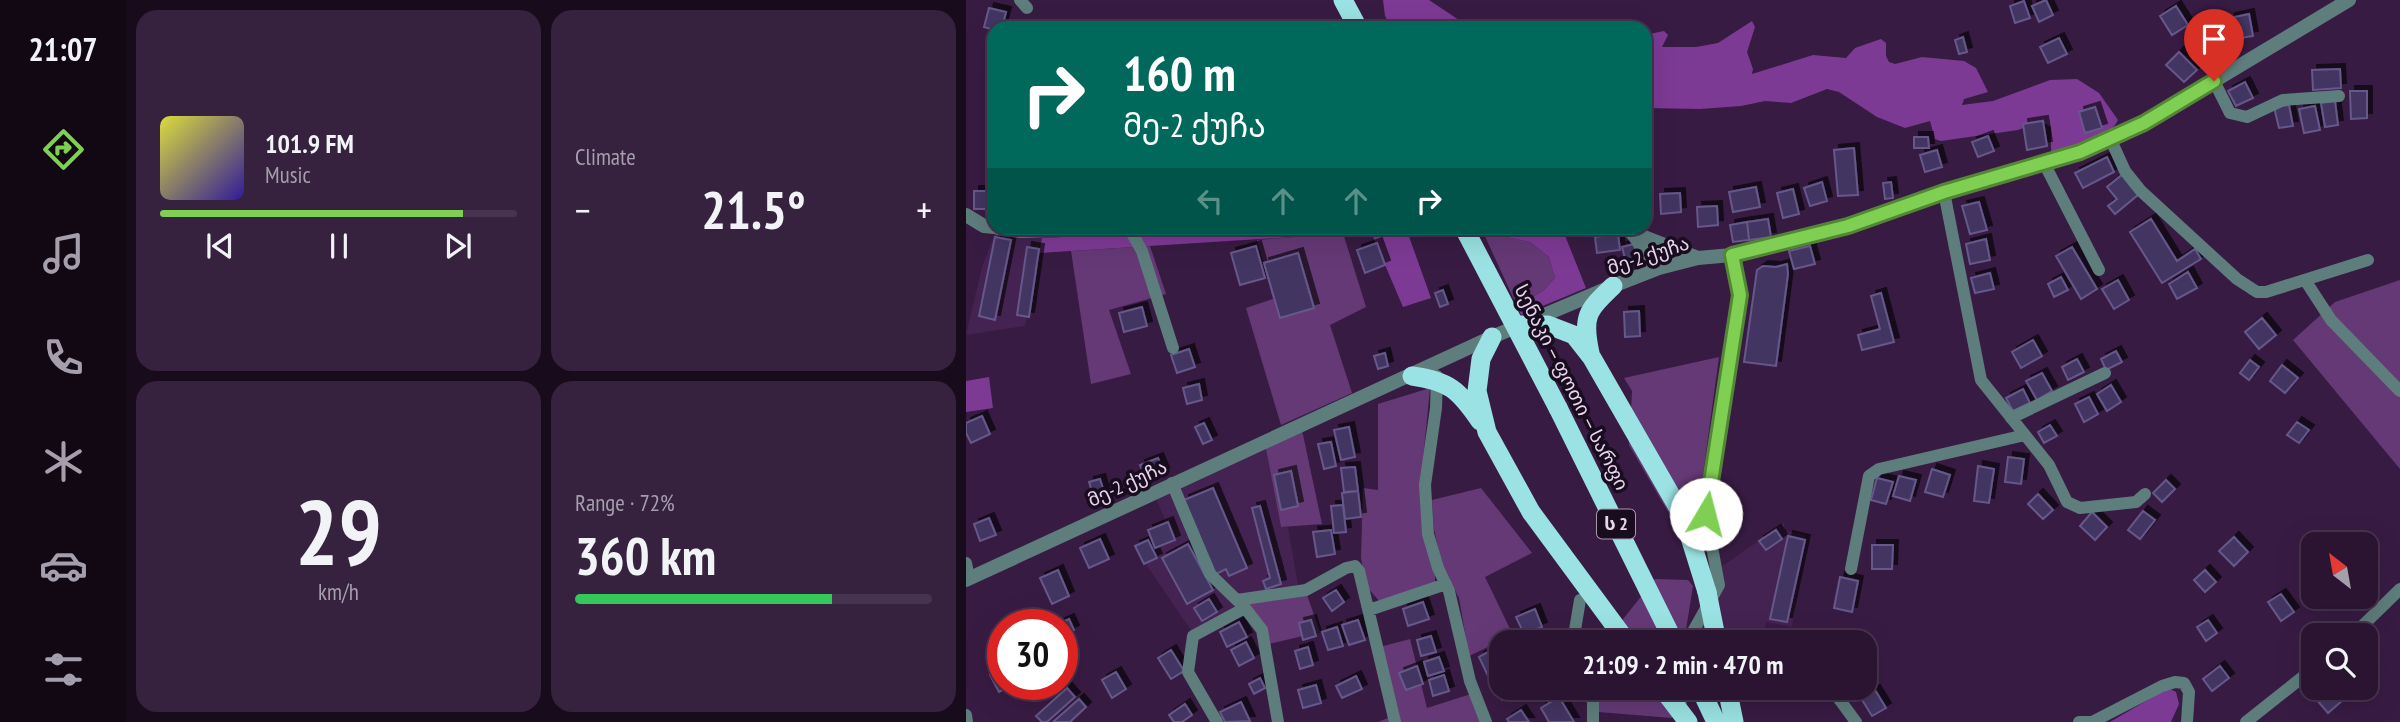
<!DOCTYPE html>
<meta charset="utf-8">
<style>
body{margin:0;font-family:"PT Sans Narrow","Noto Sans Georgian",sans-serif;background:#36213e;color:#f1f3f6;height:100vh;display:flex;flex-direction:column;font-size:26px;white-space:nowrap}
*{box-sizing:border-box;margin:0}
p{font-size:23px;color:#a59eac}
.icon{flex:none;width:38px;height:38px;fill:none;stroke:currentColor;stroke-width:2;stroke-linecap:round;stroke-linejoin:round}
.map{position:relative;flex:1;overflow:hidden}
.details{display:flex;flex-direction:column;gap:10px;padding:10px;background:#170b1c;width:840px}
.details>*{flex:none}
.hud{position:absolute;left:21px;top:21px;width:665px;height:214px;border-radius:21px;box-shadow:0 7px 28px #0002,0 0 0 2px #46334d;background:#00695c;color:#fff;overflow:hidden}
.needle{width:46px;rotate:329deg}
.buttons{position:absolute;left:1335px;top:532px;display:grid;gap:14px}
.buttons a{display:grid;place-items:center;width:77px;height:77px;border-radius:14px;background:#2a1432;box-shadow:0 7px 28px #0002,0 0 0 2px #46334d;font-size:35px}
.speed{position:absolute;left:21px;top:609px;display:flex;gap:14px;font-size:35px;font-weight:700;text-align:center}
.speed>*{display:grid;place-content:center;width:91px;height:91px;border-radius:50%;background:#2a1432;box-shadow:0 7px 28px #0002,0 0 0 2px #46334d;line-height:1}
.speed .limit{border:10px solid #d22;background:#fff;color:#111}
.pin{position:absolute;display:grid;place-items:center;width:60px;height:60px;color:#fff;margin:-72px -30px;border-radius:50% 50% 50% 0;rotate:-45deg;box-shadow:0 0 7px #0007}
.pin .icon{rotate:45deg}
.me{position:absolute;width:77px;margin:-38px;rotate:8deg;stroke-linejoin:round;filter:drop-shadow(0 0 5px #0008)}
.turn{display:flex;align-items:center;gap:24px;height:147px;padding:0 21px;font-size:32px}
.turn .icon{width:91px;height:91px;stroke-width:2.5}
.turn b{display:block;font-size:49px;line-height:60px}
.lanes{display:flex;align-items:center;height:66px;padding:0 21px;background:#0003;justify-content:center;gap:35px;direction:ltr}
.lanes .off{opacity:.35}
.big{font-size:52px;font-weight:700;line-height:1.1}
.details .tile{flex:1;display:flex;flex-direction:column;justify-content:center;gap:10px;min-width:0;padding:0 24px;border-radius:21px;background:#36213e}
.details .dial{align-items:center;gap:0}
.dial b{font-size:91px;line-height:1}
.song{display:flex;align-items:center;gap:21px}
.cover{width:84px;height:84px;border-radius:10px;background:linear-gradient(135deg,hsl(60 70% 55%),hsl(250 70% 35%))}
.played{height:7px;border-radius:4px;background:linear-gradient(90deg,#7fd052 85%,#46334d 85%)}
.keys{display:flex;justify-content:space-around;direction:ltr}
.heat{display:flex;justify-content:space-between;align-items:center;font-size:38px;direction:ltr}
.charge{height:10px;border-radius:5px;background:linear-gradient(90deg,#34c759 72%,#46334d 0)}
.details .tiles{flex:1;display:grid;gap:10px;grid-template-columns:repeat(2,1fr)}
.trip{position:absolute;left:523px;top:630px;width:388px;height:70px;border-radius:21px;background:#2a1432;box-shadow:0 7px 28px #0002,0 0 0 2px #46334d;font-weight:700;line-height:70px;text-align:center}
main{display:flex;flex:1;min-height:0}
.menu{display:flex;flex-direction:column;width:126px;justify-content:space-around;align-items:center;background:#110814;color:#a59eac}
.menu .icon{width:49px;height:49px}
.menu .selected{color:#7fd052}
.menu b{font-size:32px;color:#f1f3f6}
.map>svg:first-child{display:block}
</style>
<main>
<nav class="menu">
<b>21:07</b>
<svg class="icon selected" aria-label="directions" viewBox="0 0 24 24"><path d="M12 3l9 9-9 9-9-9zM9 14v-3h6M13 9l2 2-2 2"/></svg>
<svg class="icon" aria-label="music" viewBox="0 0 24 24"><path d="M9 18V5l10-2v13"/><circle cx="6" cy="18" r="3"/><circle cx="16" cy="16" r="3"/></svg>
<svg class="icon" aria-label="phone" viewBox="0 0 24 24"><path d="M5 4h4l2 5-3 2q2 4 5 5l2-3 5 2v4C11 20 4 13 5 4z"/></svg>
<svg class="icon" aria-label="climate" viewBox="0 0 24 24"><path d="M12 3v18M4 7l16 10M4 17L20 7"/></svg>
<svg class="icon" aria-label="car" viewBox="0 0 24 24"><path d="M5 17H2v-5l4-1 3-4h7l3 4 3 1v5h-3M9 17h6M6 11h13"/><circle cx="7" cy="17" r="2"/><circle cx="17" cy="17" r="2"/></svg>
<svg class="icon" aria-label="filters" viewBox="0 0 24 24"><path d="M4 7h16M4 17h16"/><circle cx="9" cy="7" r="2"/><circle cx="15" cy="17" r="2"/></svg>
</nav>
<section class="details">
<div class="tiles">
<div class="tile">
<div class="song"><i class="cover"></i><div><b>101.9 FM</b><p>Music</p></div></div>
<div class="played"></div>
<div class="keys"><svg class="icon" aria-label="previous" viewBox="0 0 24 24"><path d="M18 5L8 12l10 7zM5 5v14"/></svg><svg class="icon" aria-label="pause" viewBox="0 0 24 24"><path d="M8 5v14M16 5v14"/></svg><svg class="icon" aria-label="next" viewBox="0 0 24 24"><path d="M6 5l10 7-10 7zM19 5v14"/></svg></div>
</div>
<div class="tile"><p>Climate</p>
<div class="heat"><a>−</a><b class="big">21.5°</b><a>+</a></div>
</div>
<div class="tile dial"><b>29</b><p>km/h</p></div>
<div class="tile"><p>Range · 72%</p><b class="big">360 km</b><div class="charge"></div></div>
</div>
</section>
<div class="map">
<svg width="1434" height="722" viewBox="0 0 1434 722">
<defs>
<filter id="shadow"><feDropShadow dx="5" dy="-5" stdDeviation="0" flood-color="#0009"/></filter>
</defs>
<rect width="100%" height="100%" fill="#381b43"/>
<path fill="#442251" d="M29 233 76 238 59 326 0 335 16 267Z
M300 449 315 527H322L332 585 276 595 265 601 269 608 226 632 179 563 192 558 188 549 207 538 190 499Z
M818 523 819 531 838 535 826 627 800 622 796 642H730L738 579Z"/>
<path fill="#653976" d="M517 232 564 242 583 257 589 278 577 291 551 306Z
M377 233 400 307 364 325 386 393 315 425 280 308 307 299 291 240Z
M184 246 200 294 143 310 165 374 125 384 105 251Z
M1434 280V469L1327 340 1369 302Z
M753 357 728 541 708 522 663 445 666 391 658 378Z
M464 388 454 491 469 573V584L415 603 400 586 395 558 397 488 412 490V404Z
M336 430 356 524 315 527 300 449Z
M515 488 566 553 519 577 547 635 503 656 493 598 476 565 468 529 466 500Z
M689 579 722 580 727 586 718 642H630L622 631 650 628Z
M341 595 354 632 303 644 280 604Z
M444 639 461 708 505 694 516 722H412L422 718 406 649Z
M615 688H711L706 718 632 712Z"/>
<path fill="#7d3a95" d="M417 0H463L505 28H426L419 16Z
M786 21 789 27 781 52 787 69 786 74 847 55 880 58 889 48 915 39 920 43V56L923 62 929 64 956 57 998 61 1010 68 1022 92 998 99 996 105 1027 101 1084 80 1111 79 1133 93 1152 120C1146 136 1102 150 1085 157V127L1075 121 1052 130 975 141 969 139 964 121 939 128 911 117 873 92 861 89 825 103 799 101 775 106 734 109 679 108V35L698 31 702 35 696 47H730L752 43Z
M285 228H440L465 298 437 307 405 232 73 253 76 238Z
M515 228H596L620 288 555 315 551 306 577 291 589 278 583 257 564 242 517 232Z
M23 377 27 408 0 412V381Z
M1202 688 1210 692 1213 704 1205 722H1144Z"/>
<path fill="#423462" stroke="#66588a" stroke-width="2" filter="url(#shadow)" d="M1080 0 1087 15 1073 22 1066 6Z
M1058 1 1064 18 1049 23 1044 6Z
M1210 6 1222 25 1206 35 1194 16Z
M23 8 40 12 36 28H28V30L18 27Z
M1283 14 1287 36 1268 39 1264 18Z
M1261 35 1266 48 1250 54 1245 41Z
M997 37 1001 52 993 54 989 40Z
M1093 38 1101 54 1082 63 1074 47Z
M1213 52 1231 70 1218 82 1200 65Z
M1374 69 1375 88 1347 90 1346 70Z
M1279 82 1287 98 1270 106 1262 91Z
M1384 91H1401V118L1385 119Z
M1369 101 1372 125 1359 127 1355 103Z
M1323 105 1327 126 1313 128 1308 107Z
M1349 106 1354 130 1338 133 1333 109Z
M1129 107 1136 128 1119 133 1113 112Z
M1077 121 1081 146 1061 150 1057 124Z
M1022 136 1028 151 1012 157 1006 142Z
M948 137H962L963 148H948Z
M888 148 892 195 872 196 868 150Z
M971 150 976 167 959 172 954 155Z
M1141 157 1148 172 1117 188 1109 173Z
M1157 174 1173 194 1149 214 1142 206 1151 199 1141 187Z
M856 182 861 201 844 206 838 188Z
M925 182 927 198 919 199 917 183Z
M22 187H28V209H8V191H21Z
M790 187 794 207 767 212 763 192Z
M827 189 833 214 817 218 811 193Z
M714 193 715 212 695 214 694 194Z
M1013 202 1021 230 1004 234 996 206Z
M751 206 752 225 732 227 731 207Z
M802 219 805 237 783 240 781 222Z
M1185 219 1211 261 1229 249 1235 259 1196 283 1164 232Z
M781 222 783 240 767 242 764 225Z
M652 234 654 250 631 253 629 237Z
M29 237 45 240 29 320 13 316Z
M1020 239 1024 260 1004 264 1000 244Z
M411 243 419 265 399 273 391 250Z
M668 244 673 263 661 266 656 247Z
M290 246 299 278 274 285 265 253Z
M844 246 849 264 828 269 823 251Z
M61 247 73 249 63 317 51 315Z
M1106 247 1131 289 1115 299 1090 256Z
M332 253 348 308 314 318 298 263Z
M821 264 822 274 810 366 778 362 791 270 797 266 810 267Z
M1222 272 1231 288 1211 299 1203 284Z
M1024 273 1028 289 1009 293 1005 278Z
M1095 277 1102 290 1088 297 1082 284Z
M1152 280 1163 300 1148 309 1136 289Z
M477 290 482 304 474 307 469 293Z
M915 293 928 342 896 350 892 335 914 329 905 296Z
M176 307 181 326 158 332 153 313Z
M673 311 674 336 659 337 658 312Z
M1296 318 1310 335 1293 349 1279 332Z
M1067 340 1076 356 1055 368 1046 352Z
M223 349 229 367 211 373 205 355Z
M1150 351 1156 362 1140 370 1135 359Z
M419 353 422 366 412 369 408 356Z
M1111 359 1118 372 1102 380 1096 367Z
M1284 360 1293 367 1283 380 1274 373Z
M1316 365 1332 378 1319 393 1304 381Z
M1076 373 1086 391 1071 400 1060 381Z
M233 384 236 400 221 404 217 388Z
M1145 385 1155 402 1141 411 1131 394Z
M1057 389 1064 403 1047 411 1040 398Z
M1123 397 1132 414 1118 422 1109 404Z
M16 416 24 434 5 443 0 433V423Z
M1331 422 1343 430 1333 443 1321 435Z
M238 423 246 440 237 444 229 427Z
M1084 425 1091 436 1078 443 1072 432Z
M383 427 389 457 375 460 368 430Z
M365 442 370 466 358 469 352 444Z
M1042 457 1058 459 1055 484 1039 482Z
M192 458 198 472 180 480 174 465Z
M1012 466 1028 469 1023 503 1008 501Z
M389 467 392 491 378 492 375 468Z
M966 469 984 475 977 497 959 492Z
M325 471 332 506 315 510 308 475Z
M933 476 950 480 944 501 927 496Z
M911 478 927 482 920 504 905 500Z
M134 479 139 495 128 498 123 482Z
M1200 480 1209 489 1196 502 1187 493Z
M247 488 281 568 263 576 260 569 250 574 218 500Z
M392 491 395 517 379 519 376 493Z
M1072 494 1087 510 1077 519 1062 504Z
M377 505 380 532 368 533 365 506Z
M294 506 315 584 300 589 297 581 304 578 286 508Z
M1177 511 1189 520 1174 539 1162 530Z
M1126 512 1141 527 1129 540 1114 526Z
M23 518 30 535 14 541 8 524Z
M202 522 209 540 189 548 182 530Z
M365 530 369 554 351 557 347 532Z
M810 530 816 539 800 550 793 541Z
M822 536 839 540 821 622 804 619Z
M1268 537 1282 552 1268 566 1253 551Z
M134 539 143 559 123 568 114 548Z
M182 540 191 558 178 564 169 546Z
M222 544 247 590 221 604 196 558Z
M906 545H927L926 569H906Z
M92 570 103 596 86 604 74 578Z
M1239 570 1250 582 1239 592 1228 580Z
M874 577 892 581 886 612 868 608Z
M370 590 378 602 366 611 357 598Z
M1315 594 1328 612 1315 621 1302 602Z
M243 599 251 612 236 621 228 608Z
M457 602 463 619 442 626 437 609Z
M569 609 576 627 558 634 550 617Z
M103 619 108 630 96 636V625H90Z
M345 620 350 636 337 640 333 623Z
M392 620 399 640 383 645 376 625Z
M1242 620 1251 633 1240 641 1231 627Z
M273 622 281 637 261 647 254 632Z
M371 627 377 646 362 650 356 632Z
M1345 634 1348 637V651L1344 654 1334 644Z
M465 636 470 652 455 656 451 640Z
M280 642 288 658 273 666 265 650Z
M342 647 347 665 334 669 329 651Z
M531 647 536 656V670L522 676 513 657Z
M205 650 218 671 205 679 192 658Z
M473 657 478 671 462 676 458 662Z
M451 666 457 684 440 690 433 673Z
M1254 666 1263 678 1246 691 1237 679Z
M37 669V684H48L33 692 24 675Z
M150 672 160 689 146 698 136 680Z
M478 675 483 691 467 696 463 680Z
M390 676 396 689 376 698 370 686Z
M294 678 299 688 288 694 283 684Z
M536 681V688H549L551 692 536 700 528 684Z
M350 685 355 703 337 708 332 690Z
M101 688 109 697 81 722H76L70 716Z
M1351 688H1366L1377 700 1362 713 1345 693Z
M909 690 920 708 906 716 895 698Z
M593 697 608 722H583L575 708Z
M113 699 120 707 104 722H87Z
M275 702 284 721 259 722 254 712Z
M219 704 226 715 216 722H208L203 715Z
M555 710 563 722H543L541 719Z"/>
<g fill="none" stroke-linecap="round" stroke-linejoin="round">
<path stroke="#5e7d7d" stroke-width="12" d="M54 0 61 8
M1248 81 1264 113 1281 117 1317 100 1373 96
M1144 138 1159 171 1175 191 1271 279 1291 292H1300L1402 260
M1078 163 1133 270
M978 192 1015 380 1083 465 1101 502 1114 508 1170 502 1179 494
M163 228 176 251 207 348
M1339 280 1365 320 1434 391
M471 376 470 408 459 485 462 534 472 568 483 591 504 681 520 722
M1045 418 1139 373
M206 483 244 574 279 608 296 630 312 722
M0 563 3 578
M885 569 903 476 913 469 1059 435
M271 600 340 590 380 568 389 566 393 571 429 722
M403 610 480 584
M1387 635 1434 589
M607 642 614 600
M723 642 724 637 753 585 740 514 774 295 766 255
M621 688 627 702V722
M865 688 890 722
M713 712 717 688
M0 715 1 722
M251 722 222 672 227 636 279 608
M1113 722H1126L1196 686 1209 682 1218 683 1223 692 1221 722
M1280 722 1348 668"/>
<path stroke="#5e7d7d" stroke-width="14" d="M0 215 18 226 28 227
M32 228 55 231 155 228
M655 228 732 258
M666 233C678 248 683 257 675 275
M0 580 526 337 647 286 693 268 732 258 766 255 882 226 978 192 1114 151 1178 123 1383 0"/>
<path stroke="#9ae2e3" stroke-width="19" d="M377 0 392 28
M552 325H582L608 335 626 358 718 518 741 592
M526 337 515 359 511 391 521 432 565 512 661 642
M624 353C616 316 621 311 647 286
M446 376C483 381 493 390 514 421
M592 408 708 642
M734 688 750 722
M761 688 768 722"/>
<path stroke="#9ae2e3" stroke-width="19" d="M498 228 592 408
M741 592 751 642
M696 688 722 722"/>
</g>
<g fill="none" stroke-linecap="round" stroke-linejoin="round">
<defs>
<path id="route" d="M740 514 774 295 766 255 882 226 978 192 1114 152 1178 123 1248 81"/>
</defs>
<use href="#route" stroke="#538735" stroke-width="18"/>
<use href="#route" stroke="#7fd052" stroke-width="12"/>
</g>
<g text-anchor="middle" stroke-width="7" stroke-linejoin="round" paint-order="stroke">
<rect fill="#190c1e" stroke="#a999b0" stroke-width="2" x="631" y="509.5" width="38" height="29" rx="5"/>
<g font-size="18" font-weight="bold" fill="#e7d5ee">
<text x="650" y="530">ს 2</text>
</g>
<g font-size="19" fill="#e7d5ee" stroke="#190c1e">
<text transform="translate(682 255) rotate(-18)" y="7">მე-2 ქუჩა</text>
<text transform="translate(606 387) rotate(63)" y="7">სენაკი — ფოთი — სარფი</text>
<text transform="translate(161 483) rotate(-25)" y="7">მე-2 ქუჩა</text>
</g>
</g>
</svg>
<div class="buttons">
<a><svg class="needle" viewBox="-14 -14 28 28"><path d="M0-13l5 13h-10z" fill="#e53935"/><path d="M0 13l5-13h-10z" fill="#a59eac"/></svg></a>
<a><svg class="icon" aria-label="search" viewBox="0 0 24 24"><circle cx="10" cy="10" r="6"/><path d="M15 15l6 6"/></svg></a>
</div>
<div class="speed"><div class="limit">30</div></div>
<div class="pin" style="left:1248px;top:81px;background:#d93025"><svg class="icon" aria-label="arrive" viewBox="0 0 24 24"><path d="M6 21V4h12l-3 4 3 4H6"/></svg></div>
<svg class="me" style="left:740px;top:514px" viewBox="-20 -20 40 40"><circle r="19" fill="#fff"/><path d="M0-13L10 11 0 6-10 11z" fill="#7fd052"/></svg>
<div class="trip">21:09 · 2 min · 470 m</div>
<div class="hud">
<div class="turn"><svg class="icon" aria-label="right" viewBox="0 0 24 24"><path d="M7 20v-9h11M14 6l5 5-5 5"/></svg><div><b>160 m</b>მე-2 ქუჩა</div></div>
<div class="lanes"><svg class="icon off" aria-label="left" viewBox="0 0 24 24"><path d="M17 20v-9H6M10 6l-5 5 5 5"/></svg><svg class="icon off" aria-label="ahead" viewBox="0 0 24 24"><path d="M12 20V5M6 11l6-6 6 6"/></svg><svg class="icon off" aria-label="ahead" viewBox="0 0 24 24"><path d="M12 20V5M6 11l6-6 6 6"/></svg><svg class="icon" aria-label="right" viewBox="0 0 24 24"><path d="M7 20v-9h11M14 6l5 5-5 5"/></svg></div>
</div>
</div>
</main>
